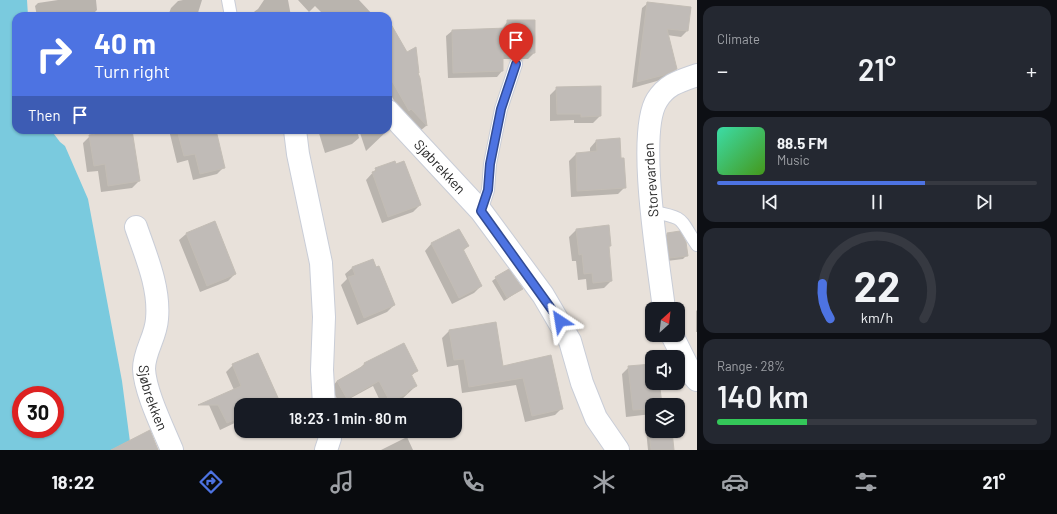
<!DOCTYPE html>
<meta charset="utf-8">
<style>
body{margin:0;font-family:Barlow,sans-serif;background:#242831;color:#f1f3f6;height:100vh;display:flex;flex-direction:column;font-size:15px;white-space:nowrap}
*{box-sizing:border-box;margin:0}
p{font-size:13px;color:#9ea1a6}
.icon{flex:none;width:22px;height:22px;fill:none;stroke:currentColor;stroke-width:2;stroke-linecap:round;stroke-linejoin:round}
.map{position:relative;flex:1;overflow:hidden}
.drawer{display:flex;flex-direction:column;gap:6px;padding:6px;background:#0d0f14;width:360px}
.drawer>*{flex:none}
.banner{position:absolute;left:12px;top:12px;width:380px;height:122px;border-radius:12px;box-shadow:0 1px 3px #0004;background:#4d73e2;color:#fff;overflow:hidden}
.needle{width:26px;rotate:27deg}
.fabs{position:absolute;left:645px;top:302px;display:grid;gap:8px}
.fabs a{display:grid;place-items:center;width:40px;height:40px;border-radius:8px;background:#171b24;box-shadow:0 1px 3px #0004;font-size:20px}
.speed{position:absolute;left:12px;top:386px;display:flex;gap:8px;font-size:20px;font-weight:700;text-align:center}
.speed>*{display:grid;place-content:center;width:52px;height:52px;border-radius:50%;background:#171b24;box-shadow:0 1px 3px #0004;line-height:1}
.speed .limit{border:6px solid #d22;background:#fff;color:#111}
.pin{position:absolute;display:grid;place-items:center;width:34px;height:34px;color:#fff;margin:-41px -17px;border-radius:50% 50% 50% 0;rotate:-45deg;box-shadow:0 0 4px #0007}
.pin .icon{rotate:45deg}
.me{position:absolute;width:44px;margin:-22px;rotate:327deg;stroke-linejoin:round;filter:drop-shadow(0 0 3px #0008)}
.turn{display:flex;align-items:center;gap:14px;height:84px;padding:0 16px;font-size:18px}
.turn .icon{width:52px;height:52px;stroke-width:2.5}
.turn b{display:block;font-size:28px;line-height:34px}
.then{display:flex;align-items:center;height:38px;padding:0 16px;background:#0003;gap:8px;font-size:15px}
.big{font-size:30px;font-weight:600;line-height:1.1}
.drawer .card{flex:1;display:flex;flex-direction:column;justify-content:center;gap:6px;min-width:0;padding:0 14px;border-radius:12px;background:#242831}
.drawer .dial{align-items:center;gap:0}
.dial svg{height:104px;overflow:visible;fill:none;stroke:#363941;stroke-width:7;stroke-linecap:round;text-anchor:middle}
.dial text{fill:#f1f3f6;stroke:none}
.song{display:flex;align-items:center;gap:12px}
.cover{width:48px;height:48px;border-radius:6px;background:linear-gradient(135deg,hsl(160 70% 55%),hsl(100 70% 35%))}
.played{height:4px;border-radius:2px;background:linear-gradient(90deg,#4d73e2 65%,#363941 65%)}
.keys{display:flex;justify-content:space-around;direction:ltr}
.heat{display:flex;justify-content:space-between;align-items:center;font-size:22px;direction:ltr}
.charge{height:6px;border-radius:3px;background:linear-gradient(90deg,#34c759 28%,#363941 0)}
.trip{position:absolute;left:234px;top:398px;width:228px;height:40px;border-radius:12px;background:#171b24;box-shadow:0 1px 3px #0004;font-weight:600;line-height:40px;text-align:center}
.tabs{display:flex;height:64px;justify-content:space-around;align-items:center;background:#090b0e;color:#9ea1a6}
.tabs .icon{width:28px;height:28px}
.tabs .current{color:#4d73e2}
.tabs b{font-size:18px;color:#f1f3f6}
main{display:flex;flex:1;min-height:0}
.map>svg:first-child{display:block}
</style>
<main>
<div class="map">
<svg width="697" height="450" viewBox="0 0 697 450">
<rect width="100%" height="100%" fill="#e8e1da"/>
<path fill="#7acade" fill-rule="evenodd" d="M0 0H27L28 16H16V130H51L60 142 65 146 88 199 122 381 130 442 118 450H0ZM21 395H55V429H21Z"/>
<path fill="#0003" d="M58 0H96L97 10 94 13 76 16H37L35 6 38 3Z
M183 0H202L197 16H168L171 8 178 1Z
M264 0H288L291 16H248L258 9Z
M298 0H359L374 16H325L315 6 309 12Z
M648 3 687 31 681 37 667 35 676 69 670 75 657 81 632 88 642 8Z
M508 21 534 53 528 59H502V71L497 77 448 78 446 36 452 31 502 29Z
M388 32 406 54 415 49 418 73 417 74 419 78 426 126 420 131 403 116 388 90Z
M557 88 600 116 593 123H574V120L550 121V95Z
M131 130 139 181 132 188 101 192 98 171 87 172 83 143 90 136Z
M169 130H215L224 167 217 174 193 180 188 160 177 163Z
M318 130H357L359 138 352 144 325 153Z
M359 130H388L366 151Z
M596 141 620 159 625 187 618 194 571 197 569 161 576 154 590 153V148Z
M376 169 420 205 413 212 382 223 366 180Z
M214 222 235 274 228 281 200 292 179 240 186 234Z
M608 226 610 246 608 248 611 281 604 288 587 290 586 279 578 280 576 261H572L569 237 576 230Z
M459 230 468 246 463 251 481 286 474 293 452 304 425 251 431 244Z
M667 234 687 255 683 259 667 261 664 237Z
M373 260 394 305 387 312 357 325 341 285 347 279 345 274 352 268Z
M496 278 522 289 504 301 492 281Z
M697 310V332H696V311Z
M449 331 502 367 550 356 562 408 555 415 525 422 516 385 462 393 458 365 447 367 442 338Z
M365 363 417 371 411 376 416 386 401 400 389 405H382L373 386 340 404 331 388 337 381 359 369Z
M233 365 278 400 272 405H241V420L220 430 209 405 216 398 234 390 226 372Z
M652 365V383H656L661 405H652V414L626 417 622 374 629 367Z
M649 427H652V431H671L673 450H648L646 430Z
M407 437 413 450H380H381Z"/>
<path fill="#c0bbb7" stroke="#c3bdb5" d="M647 2 691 7 688 31 667 29 677 69 664 75 637 82Z
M388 19 407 52 416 47 419 73H418L420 78 427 126 411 109 409 111 388 74Z
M507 20H535V53L503 54V71L453 73 452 30 507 28Z
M601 86V116L581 117V114H557L556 87Z
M120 130H132L140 181 108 186 105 164 94 166 89 135Z
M177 130H216L225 168 200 174 195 154 184 156Z
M620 138 621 158H624L626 188 577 191 576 153 597 151 596 140Z
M395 161 396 164 404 161 421 205 388 217 372 172 376 171 375 168Z
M215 221 236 274 207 286 186 233Z
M609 225 611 246H609L612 281 593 283 592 273 584 274 582 254 579 255 576 229Z
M459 229 469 246 463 249 482 286 459 298 431 243Z
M680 231 686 242 688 256 670 258 667 233Z
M373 259 376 267 379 266 395 305 364 318 348 277 355 275 352 267Z
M509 269 523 289 507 298 495 277Z
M496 322 503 366 551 355 563 409 532 416 523 378 469 387 464 359 454 360 449 330Z
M404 343 418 371 411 374 417 386 407 391 408 393 390 402 379 381 347 399 337 381 365 365 364 363Z
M258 353 279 400 268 405H241V417L227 423 218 405H198L241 386 232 364Z
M652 364V383H657V389L660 388 662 405H652V409L633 410 628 366Z
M150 430 158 450H111Z
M649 431H672L674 450H651Z"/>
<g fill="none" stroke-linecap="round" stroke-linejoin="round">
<defs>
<path id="lane" d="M228 0 231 16
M481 211 488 190 490 164 501 109 516 64
M653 212C687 218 679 219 697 245"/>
<g id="street">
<path id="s1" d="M388 111 481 211 543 295 570 341 582 383 596 418 618 450"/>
<path d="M295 130 298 154 321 263 324 317 322 370 324 405"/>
<path id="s2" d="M136 227C146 256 160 288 157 319 156 337 144 351 144 369 145 392 163 428 172 450"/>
<path d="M664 309C659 266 636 133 657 100 667 84 680 81 697 75"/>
<path d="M672 335 691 373 697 380"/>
<path d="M326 450 330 438 329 431"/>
</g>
</defs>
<use href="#lane" stroke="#c9cdd7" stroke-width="14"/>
<use href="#street" stroke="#c9cdd7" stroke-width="24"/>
<use href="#lane" stroke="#fff" stroke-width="12"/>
<use href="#street" stroke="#fff" stroke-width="22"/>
</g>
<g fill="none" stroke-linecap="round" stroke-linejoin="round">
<defs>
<path id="route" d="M516 64 501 109 490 164 488 190 481 211 560 321"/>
</defs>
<use href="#route" stroke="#324b93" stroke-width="10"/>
<use href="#route" stroke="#4d73e2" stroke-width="7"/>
</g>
<g text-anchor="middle" stroke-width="3.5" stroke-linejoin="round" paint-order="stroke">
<g font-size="14" fill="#272727" stroke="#fff">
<text dy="5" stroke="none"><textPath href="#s1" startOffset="76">Sjøbrekken</textPath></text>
<text transform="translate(651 180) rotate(-94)" y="5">Storevarden</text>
<text dy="5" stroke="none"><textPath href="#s2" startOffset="177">Sjøbrekken</textPath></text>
</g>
</g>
</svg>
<div class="fabs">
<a><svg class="needle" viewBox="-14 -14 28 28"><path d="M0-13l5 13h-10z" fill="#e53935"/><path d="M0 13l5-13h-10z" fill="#9ea1a6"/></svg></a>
<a><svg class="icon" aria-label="sound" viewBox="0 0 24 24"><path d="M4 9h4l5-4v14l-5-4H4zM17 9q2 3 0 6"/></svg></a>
<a><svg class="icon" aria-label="layers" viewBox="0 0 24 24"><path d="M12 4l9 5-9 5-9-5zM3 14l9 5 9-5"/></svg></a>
</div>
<div class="speed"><div class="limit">30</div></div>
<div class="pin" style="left:516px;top:64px;background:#d93025"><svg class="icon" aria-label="arrive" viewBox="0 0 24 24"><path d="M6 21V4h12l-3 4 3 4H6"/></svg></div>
<svg class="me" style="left:560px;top:321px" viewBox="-20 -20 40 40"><path d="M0-17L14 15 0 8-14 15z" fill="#4d73e2" stroke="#fff" stroke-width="4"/></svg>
<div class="trip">18:23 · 1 min · 80 m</div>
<div class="banner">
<div class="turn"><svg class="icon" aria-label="right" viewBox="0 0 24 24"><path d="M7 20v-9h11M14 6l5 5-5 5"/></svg><div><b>40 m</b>Turn right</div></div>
<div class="then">Then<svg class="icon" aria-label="arrive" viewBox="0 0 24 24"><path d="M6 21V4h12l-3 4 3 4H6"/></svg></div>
</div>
</div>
<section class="drawer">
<div class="card"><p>Climate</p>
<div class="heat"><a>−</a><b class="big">21°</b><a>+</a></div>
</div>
<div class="card">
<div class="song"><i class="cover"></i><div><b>88.5 FM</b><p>Music</p></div></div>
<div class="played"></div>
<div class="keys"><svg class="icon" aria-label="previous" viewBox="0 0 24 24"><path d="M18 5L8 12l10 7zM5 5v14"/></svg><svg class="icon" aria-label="pause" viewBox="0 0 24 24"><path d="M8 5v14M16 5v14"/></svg><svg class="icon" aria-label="next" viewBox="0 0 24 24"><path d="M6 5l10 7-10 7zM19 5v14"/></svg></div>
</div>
<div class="card dial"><svg viewBox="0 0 100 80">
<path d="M14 69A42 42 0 1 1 86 69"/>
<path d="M14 69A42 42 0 0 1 8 42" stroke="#4d73e2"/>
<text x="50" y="56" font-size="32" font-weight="700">22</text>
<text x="50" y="72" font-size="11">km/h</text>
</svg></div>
<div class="card"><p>Range · 28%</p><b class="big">140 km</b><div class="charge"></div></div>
</section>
</main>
<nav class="tabs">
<b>18:22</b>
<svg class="icon current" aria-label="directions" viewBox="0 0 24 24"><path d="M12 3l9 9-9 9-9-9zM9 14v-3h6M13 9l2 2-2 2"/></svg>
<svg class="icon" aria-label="music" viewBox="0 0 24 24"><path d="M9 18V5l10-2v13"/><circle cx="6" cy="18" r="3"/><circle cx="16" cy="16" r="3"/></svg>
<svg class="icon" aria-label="phone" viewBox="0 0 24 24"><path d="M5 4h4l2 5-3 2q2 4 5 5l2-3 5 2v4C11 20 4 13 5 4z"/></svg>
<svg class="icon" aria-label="climate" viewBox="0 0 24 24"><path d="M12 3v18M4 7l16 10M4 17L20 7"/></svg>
<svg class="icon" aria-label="car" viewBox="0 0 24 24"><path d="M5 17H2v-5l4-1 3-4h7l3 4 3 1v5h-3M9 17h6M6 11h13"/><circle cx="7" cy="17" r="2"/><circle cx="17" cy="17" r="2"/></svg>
<svg class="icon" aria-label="filters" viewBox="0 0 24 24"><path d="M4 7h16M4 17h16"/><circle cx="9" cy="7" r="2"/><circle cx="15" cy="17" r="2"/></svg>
<b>21°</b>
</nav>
